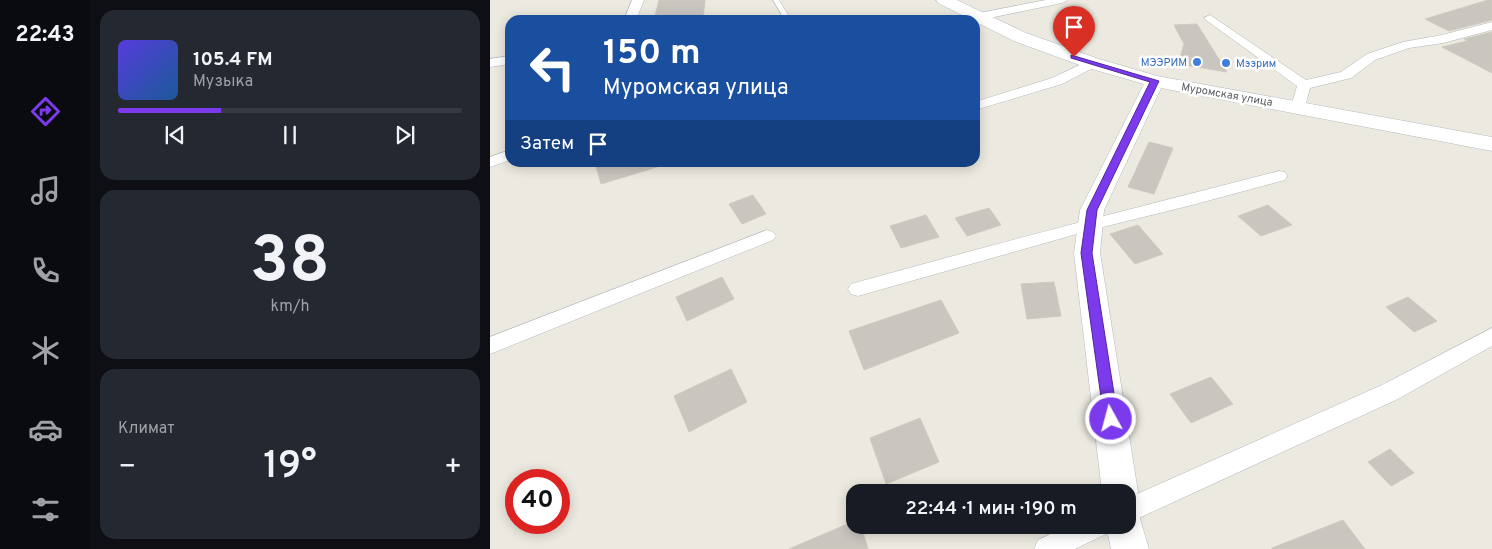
<!DOCTYPE html>
<html lang="ru">
<meta charset="utf-8">
<style>
body{margin:0;font-family:Overpass,sans-serif;background:#242831;color:#f1f3f6;height:100vh;display:flex;flex-direction:column;font-size:19px;white-space:nowrap}
*{box-sizing:border-box;margin:0}
p{font-size:16px;color:#9ea1a6}
.icon{flex:none;width:28px;height:28px;fill:none;stroke:currentColor;stroke-width:2;stroke-linecap:round;stroke-linejoin:round}
.map{position:relative;flex:1;overflow:hidden}
.drawer{display:flex;flex-direction:column;gap:10px;padding:10px;background:#0d0f14;width:400px}
.drawer>*{flex:none}
.banner{position:absolute;left:15px;top:15px;width:475px;height:152px;border-radius:15px;box-shadow:0 2px 12px #0003;background:#1a4fa0;color:#fff;overflow:hidden}
.speed{position:absolute;left:15px;top:469px;display:flex;gap:10px;font-size:25px;font-weight:700;text-align:center}
.speed>*{display:grid;place-content:center;width:65px;height:65px;border-radius:50%;background:#171b24;box-shadow:0 2px 12px #0003;line-height:1}
.speed .limit{border:8px solid #d22;background:#fff;color:#111}
.pin{position:absolute;display:grid;place-items:center;width:42px;height:42px;color:#fff;margin:-51px -21px;border-radius:50% 50% 50% 0;rotate:-45deg;box-shadow:0 0 5px #0007}
.pin .icon{rotate:45deg}
.me{position:absolute;width:55px;margin:-28px;rotate:353deg;stroke-linejoin:round;filter:drop-shadow(0 0 4px #0008)}
.turn{display:flex;align-items:center;gap:18px;height:105px;padding:0 15px;font-size:22px}
.turn .icon{width:65px;height:65px;stroke-width:2.5}
.turn b{display:block;font-size:35px;line-height:42px}
.then{display:flex;align-items:center;height:48px;padding:0 15px;background:#0003;gap:10px;font-size:19px}
.big{font-size:38px;font-weight:600;line-height:1.1}
.drawer .card{flex:1;display:flex;flex-direction:column;justify-content:center;gap:8px;min-width:0;padding:0 18px;border-radius:15px;background:#242831}
.drawer .dial{align-items:center;gap:0}
.dial b{font-size:65px;line-height:1}
.song{display:flex;align-items:center;gap:15px}
.cover{width:60px;height:60px;border-radius:8px;background:linear-gradient(135deg,hsl(250 70% 55%),hsl(210 70% 35%))}
.played{height:5px;border-radius:2px;background:linear-gradient(90deg,#7c3aed 30%,#363941 30%)}
.keys{display:flex;justify-content:space-around;direction:ltr}
.heat{display:flex;justify-content:space-between;align-items:center;font-size:28px;direction:ltr}
.trip{position:absolute;left:356px;top:484px;width:290px;height:50px;border-radius:15px;background:#171b24;box-shadow:0 2px 12px #0003;font-weight:600;line-height:50px;text-align:center}
main{display:flex;flex:1;min-height:0}
.tabs{display:flex;flex-direction:column;width:90px;justify-content:space-around;align-items:center;background:#090b0e;color:#9ea1a6}
.tabs .icon{width:35px;height:35px}
.tabs .active{color:#7c3aed}
.tabs b{font-size:22px;color:#f1f3f6}
.map>svg:first-child{display:block}
</style>
<main>
<nav class="tabs">
<b>22:43</b>
<svg class="icon active" aria-label="directions" viewBox="0 0 24 24"><path d="M12 3l9 9-9 9-9-9zM9 14v-3h6M13 9l2 2-2 2"/></svg>
<svg class="icon" aria-label="music" viewBox="0 0 24 24"><path d="M9 18V5l10-2v13"/><circle cx="6" cy="18" r="3"/><circle cx="16" cy="16" r="3"/></svg>
<svg class="icon" aria-label="phone" viewBox="0 0 24 24"><path d="M5 4h4l2 5-3 2q2 4 5 5l2-3 5 2v4C11 20 4 13 5 4z"/></svg>
<svg class="icon" aria-label="climate" viewBox="0 0 24 24"><path d="M12 3v18M4 7l16 10M4 17L20 7"/></svg>
<svg class="icon" aria-label="car" viewBox="0 0 24 24"><path d="M5 17H2v-5l4-1 3-4h7l3 4 3 1v5h-3M9 17h6M6 11h13"/><circle cx="7" cy="17" r="2"/><circle cx="17" cy="17" r="2"/></svg>
<svg class="icon" aria-label="filters" viewBox="0 0 24 24"><path d="M4 7h16M4 17h16"/><circle cx="9" cy="7" r="2"/><circle cx="15" cy="17" r="2"/></svg>
</nav>
<section class="drawer">
<div class="card">
<div class="song"><i class="cover"></i><div><b>105.4 FM</b><p>Музыка</p></div></div>
<div class="played"></div>
<div class="keys"><svg class="icon" aria-label="previous" viewBox="0 0 24 24"><path d="M18 5L8 12l10 7zM5 5v14"/></svg><svg class="icon" aria-label="pause" viewBox="0 0 24 24"><path d="M8 5v14M16 5v14"/></svg><svg class="icon" aria-label="next" viewBox="0 0 24 24"><path d="M6 5l10 7-10 7zM19 5v14"/></svg></div>
</div>
<div class="card dial"><b>38</b><p>km/h</p></div>
<div class="card"><p>Климат</p>
<div class="heat"><a>−</a><b class="big">19°</b><a>+</a></div>
</div>
</section>
<div class="map">
<svg width="1002" height="549" viewBox="0 0 1002 549">
<rect width="100%" height="100%" fill="#ece9e0"/>
<path fill="#c9c5bf" stroke="#d0cabf" d="M169 0H215L213 20H164Z
M998 0H1002V20L959 31 935 19Z
M707 24 737 72 688 64 694 44 684 25Z
M1002 32V73L952 47 977 41 974 39Z
M659 142 683 148 664 194 638 187Z
M118 162H166L167 167 111 184 106 166Z
M263 195 276 214 252 224 239 204Z
M778 205 802 225 771 236 748 216Z
M499 208 511 225 477 236 465 218Z
M436 215 449 237 411 248 400 226Z
M648 225 673 254 645 264 620 234Z
M232 277 244 299 197 321 186 297Z
M564 282 571 316 537 319 531 284Z
M918 297 947 321 924 332 896 307Z
M451 300 469 333 374 370 359 331Z
M241 369 257 402 199 432 184 396Z
M721 377 743 404 701 423 680 394Z
M430 418 449 462 396 484 380 438Z
M900 449 924 473 901 486 878 462Z
M853 520 875 549H782V548Z
M355 525H371L378 549H299Z"/>
<g fill="none" stroke-linecap="round" stroke-linejoin="round">
<defs>
<path id="lane" d="M283 0H289L301 20H295Z"/>
<path id="street" d="M142 0H154L146 20H134Z
M556 0H578L572 3 485 21 468 20 474 16Z
M720 15 816 80 851 72 877 54 913 42 952 35 1002 22V30L953 43 919 48 885 60 861 78 820 88 815 107 808 111 801 107 807 86 716 20 714 18Z
M20 56V64L0 67V59Z
M602 59 608 63 607 66 572 84 485 110V102L562 78Z
M20 150V160L0 167V157Z
M789 171 795 172 797 176 795 180 702 205 601 230 368 296 361 294 358 289 361 284 368 282C508 243 648 207 789 171Z
M277 230 283 232 286 236 283 240 0 354V337Z
M1002 328V346L908 399 638 523V498L892 385Z
M579 525H620L616 534 585 549H544L548 540Z"/>
<path id="secondary" d="M446 0H467L536 33 609 59 667 76 1002 137V151L671 88 614 210 610 253 648 492 643 504 638 507V492H612L584 253 590 210 654 84 595 67 524 41 448 3Z
M638 507 648 512 659 549H621L616 525H638Z"/>
</defs>
<use href="#lane" stroke="#b3b7bb" stroke-width="1"/>
<use href="#street" stroke="#b3b7bb" stroke-width="1"/>
<use href="#secondary" stroke="#b4b8bd" stroke-width="1"/>
<use href="#lane" fill="#fff" fill-rule="evenodd"/>
<use href="#street" fill="#fff" fill-rule="evenodd"/>
<use href="#secondary" fill="#fff" fill-rule="evenodd"/>
</g>
<path fill="#7c3aed" stroke="#51269a" d="M581 55 669 81 607 210 602 253 628 419 626 423 621 425 616 423 614 419 591 253 597 210 660 82 581 58Z"/>
<g fill="#3f7fe0" stroke="#fff" stroke-width="2">
<circle cx="707" cy="62" r="5"/>
<circle cx="736" cy="63" r="5"/>
</g>
<g text-anchor="middle" stroke-width="5" stroke-linejoin="round" paint-order="stroke">
<g font-size="11" fill="#366cbe" stroke="#fff" text-anchor="end">
<text x="697" y="66">МЭЭРИМ</text>
<text x="746" y="67" text-anchor="start">Мээрим</text>
</g>
<g font-size="11" fill="#595d61" stroke="#fff">
<text transform="translate(737 94) rotate(10)" y="4">Муромская улица</text>
</g>
</g>
</svg>
<div class="speed"><div class="limit">40</div></div>
<div class="pin" style="left:584px;top:57px;background:#d93025"><svg class="icon" aria-label="arrive" viewBox="0 0 24 24"><path d="M6 21V4h12l-3 4 3 4H6"/></svg></div>
<svg class="me" style="left:621px;top:419px" viewBox="-20 -20 40 40"><circle r="17" fill="#7c3aed" stroke="#fff" stroke-width="3"/><path d="M0-11L8 9 0 5-8 9z" fill="#fff"/></svg>
<div class="trip">22:44 · 1 мин · 190 m</div>
<div class="banner">
<div class="turn"><svg class="icon" aria-label="left" viewBox="0 0 24 24"><path d="M17 20v-9H6M10 6l-5 5 5 5"/></svg><div><b>150 m</b>Муромская улица</div></div>
<div class="then">Затем<svg class="icon" aria-label="arrive" viewBox="0 0 24 24"><path d="M6 21V4h12l-3 4 3 4H6"/></svg></div>
</div>
</div>
</main>
